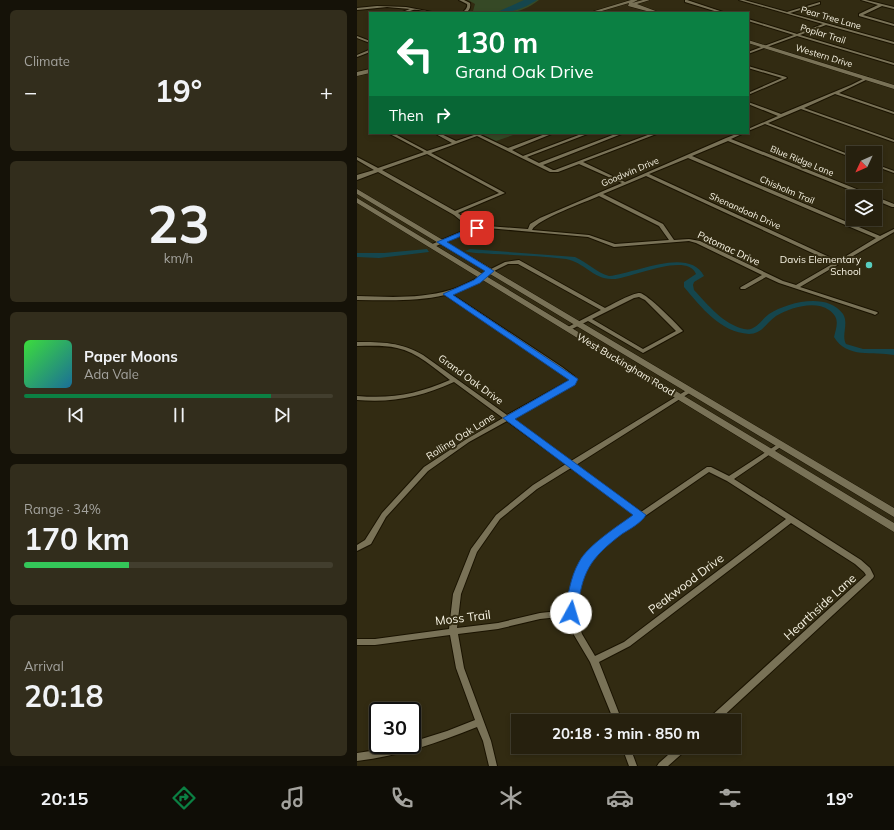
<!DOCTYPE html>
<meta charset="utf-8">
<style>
body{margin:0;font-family:Mulish,sans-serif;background:#322d1c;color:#f1f3f6;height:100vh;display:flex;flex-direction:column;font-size:15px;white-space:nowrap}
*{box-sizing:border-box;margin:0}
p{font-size:13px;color:#a4a39e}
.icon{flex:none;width:22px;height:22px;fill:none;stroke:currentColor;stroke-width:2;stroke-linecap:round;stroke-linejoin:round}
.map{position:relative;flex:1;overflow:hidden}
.sheet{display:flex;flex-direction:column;gap:10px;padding:10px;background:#151208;width:357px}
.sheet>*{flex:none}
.guide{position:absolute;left:12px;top:12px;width:380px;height:122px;border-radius:0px;box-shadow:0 2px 6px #0003,0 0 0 1px #423e2e;background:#0b8043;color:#fff;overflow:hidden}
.needle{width:26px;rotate:226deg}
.buttons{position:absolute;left:489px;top:146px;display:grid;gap:8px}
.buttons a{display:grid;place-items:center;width:36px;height:36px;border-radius:0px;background:#26200e;box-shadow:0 2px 6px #0003,0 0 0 1px #423e2e;font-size:20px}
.speed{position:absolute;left:12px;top:702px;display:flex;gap:8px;font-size:20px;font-weight:700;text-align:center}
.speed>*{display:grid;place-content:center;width:52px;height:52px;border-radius:50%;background:#26200e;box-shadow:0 2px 6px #0003,0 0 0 1px #423e2e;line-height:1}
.speed .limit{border:2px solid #111;border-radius:6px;background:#fff;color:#111}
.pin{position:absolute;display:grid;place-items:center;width:34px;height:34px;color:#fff;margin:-17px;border-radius:8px;box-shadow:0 2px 6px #0006}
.me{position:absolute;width:44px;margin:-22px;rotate:6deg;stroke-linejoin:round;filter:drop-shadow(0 0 3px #0008)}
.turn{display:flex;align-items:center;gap:14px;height:84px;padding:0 20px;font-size:18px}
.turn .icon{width:52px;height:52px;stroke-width:2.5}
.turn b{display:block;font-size:28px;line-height:34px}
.then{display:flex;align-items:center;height:38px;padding:0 20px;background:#0003;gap:8px;font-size:15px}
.big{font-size:30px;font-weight:700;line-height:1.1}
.sheet .card{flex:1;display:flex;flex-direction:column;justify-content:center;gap:6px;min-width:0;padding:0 14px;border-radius:6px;background:#322d1c}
.sheet .dial{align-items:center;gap:0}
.dial b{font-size:52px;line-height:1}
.song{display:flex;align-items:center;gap:12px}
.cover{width:48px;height:48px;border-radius:6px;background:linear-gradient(135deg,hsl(120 70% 55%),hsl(200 70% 35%))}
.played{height:4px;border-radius:2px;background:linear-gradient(90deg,#0b8043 80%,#423e2e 80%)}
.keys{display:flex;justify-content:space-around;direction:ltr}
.heat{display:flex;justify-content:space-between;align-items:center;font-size:22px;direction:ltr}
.charge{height:6px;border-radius:3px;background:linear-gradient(90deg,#34c759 34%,#423e2e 0)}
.trip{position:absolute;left:154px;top:714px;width:230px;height:40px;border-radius:0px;background:#26200e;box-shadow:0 2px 6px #0003,0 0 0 1px #423e2e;font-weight:700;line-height:40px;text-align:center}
.tab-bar{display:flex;height:64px;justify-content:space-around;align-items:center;background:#0f0d06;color:#a4a39e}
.tab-bar .icon{width:28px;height:28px}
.tab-bar .current{color:#0b8043}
.tab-bar b{font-size:18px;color:#f1f3f6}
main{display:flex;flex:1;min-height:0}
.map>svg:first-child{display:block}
</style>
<main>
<section class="sheet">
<div class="card"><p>Climate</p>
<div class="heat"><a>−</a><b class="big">19°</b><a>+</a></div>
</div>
<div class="card dial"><b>23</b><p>km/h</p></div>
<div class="card">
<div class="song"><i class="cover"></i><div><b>Paper Moons</b><p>Ada Vale</p></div></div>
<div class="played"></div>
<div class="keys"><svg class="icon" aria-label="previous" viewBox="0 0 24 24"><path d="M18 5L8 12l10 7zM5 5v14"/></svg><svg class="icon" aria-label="pause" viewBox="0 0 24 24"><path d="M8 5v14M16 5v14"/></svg><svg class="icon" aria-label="next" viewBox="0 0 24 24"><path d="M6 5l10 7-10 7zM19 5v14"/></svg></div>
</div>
<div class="card"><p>Range · 34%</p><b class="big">170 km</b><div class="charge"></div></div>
<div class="card"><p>Arrival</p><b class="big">20:18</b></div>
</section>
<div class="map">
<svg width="537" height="766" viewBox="0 0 537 766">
<rect width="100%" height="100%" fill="#322b12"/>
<path fill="#364926" d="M111 0H182C160 18 137 13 110 13L116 11 118 4Z
M122 133H162L139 141Z"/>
<path fill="#15464d" d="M167 0H180C166 9 154 13 138 13Z
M70 249 72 252 22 258 0 257V253H27Z
M113 249 218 257C230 262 240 273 252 276 277 274 332 246 347 276L337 282 336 285 337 290C351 305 366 324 387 329 398 332 404 320 412 314 431 302 470 292 486 314 492 324 484 335 489 344L506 349H537V355C516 351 490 359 477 337 480 325 483 318 472 310 457 300 433 308 419 316 409 323 405 334 392 334 363 332 344 307 327 287V282L339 274C330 251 273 279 256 279 237 280 227 262 209 259 185 256 160 255 136 254 127 253 117 254 108 251Z"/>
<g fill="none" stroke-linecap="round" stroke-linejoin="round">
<defs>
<path id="street" d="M102 0H107L113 3C114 8 112 10 109 13H105C108 10 111 8 110 4Z
M328 0H330L369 13H364L328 2Z
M382 0H387L430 12 463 2V4L433 13 537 42V44L469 25 443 35 537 63V65L440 36 391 54V52L437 35 391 21V19L440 34 466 24Z
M504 0H509L537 7V9L525 6 506 15 537 24V26L502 16V14L521 5Z
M20 6 49 7 80 13C72 13 64 9 56 10 52 11 48 13 43 13L53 9 30 7 0 10V8Z
M0 36 13 41V43L0 38Z
M12 50H13V52L0 57V55Z
M391 66 429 77 430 78 391 95V93L425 78 391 68Z
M510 77H511V79L482 93 537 112V114L478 94 447 108 537 140V142L444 109 411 123 496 156V158L408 124 391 131V129L421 116 391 104V102L424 114 494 85Z
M31 133H36L70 151 95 143 77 133H82L99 141 117 135 114 133H119L151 148 191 133H197L155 150 166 156 227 133H233L170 157 182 163 261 133H267L186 165 196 170H198L296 133H302L226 162 268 182 369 138 382 133H387L374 139 537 204V207H535L518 200V197H511L371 141 335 156 523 236 537 229V232L484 263V264H482L443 287 520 312 521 313 518 315 516 314 422 283 409 277 388 289H384L383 288 384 287 405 275 339 243 332 241 257 247 231 237 130 228 117 229 77 247H73V245L113 228 97 215 21 172 0 180V175L17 170 0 160V157L21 168 67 152ZM120 136 193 172H201L222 164 265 183 183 218 173 224 171 229 130 226H117L101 213 148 193 74 153ZM70 154 142 193 98 211 25 170ZM331 158 519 238 481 261 292 174ZM289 176 477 263 439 285 426 281 343 241 332 239 317 240 306 224 246 194ZM242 196 302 226 312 240 258 244 232 235 175 230C180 219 229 202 242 196Z
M518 164 537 171V173L518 166Z
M162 260 248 308C256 304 275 293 283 293 290 294 320 324 326 331L286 353 231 321 213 330H209L208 329 209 328 244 310 161 264H151L133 273 130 271 148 262ZM282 297 288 300 319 331 286 349 235 319 277 298Z
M127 275 130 277 129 278 113 286 93 293 205 367 217 376 219 381 155 418 214 461 330 390H334L335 391 334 392 219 465 284 512 350 467H354L372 476 421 444H425L426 445 425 446 377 479 504 560 513 568 517 576 516 578 361 721H351L352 718 509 575 507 572 498 564 434 523 273 646 242 662 265 721H257L233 662 217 635 211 616 183 619 141 629 101 634 107 668 134 741 140 766H132L126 741 120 727C81 743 42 756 0 761V753C18 751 38 745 55 745V742L90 731 118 720 99 668 93 635 18 645H0V639H18L92 629 96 594 114 549 139 515 176 485 209 464 150 421 112 442 71 471 29 517 14 544 0 551V545L8 540 25 513 67 467 108 440 146 418 97 382C63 397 37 403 0 400V396C36 399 60 394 93 380 77 368 60 352 40 348 27 345 13 346 0 346V342C25 342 44 342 66 355L150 415 213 380 212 378 201 369 88 295C59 302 29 300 0 300V296C31 297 63 299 93 290 105 287 115 280 127 275ZM214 468 279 515C263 526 247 537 233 551 230 555 226 559 223 563 216 578 212 594 210 610L183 613 141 623 100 628 104 594 120 552 143 519 180 489ZM352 472 370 481 429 519 267 642 238 656 225 634 218 613 220 596 224 580 230 564 245 549 262 534Z
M265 747H273L280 766H272Z
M320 747H330L329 750 311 766H300L302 763Z"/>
<path id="secondary" d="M274 0H281L275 3 286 0H293L280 4 304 13H297L271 6 272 3 238 13H231Z
M391 40 537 85V89L391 43Z
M13 69V73L0 76V72Z
M0 189 537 508V517L0 194Z
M0 198 537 523V532L0 203Z"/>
</defs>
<use href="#street" stroke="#1a1300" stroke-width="2"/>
<use href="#secondary" stroke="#1a1300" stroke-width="1"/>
<use href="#street" fill="#797257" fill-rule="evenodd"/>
<use href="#secondary" fill="#797257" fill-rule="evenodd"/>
</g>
<path fill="#1a73e8" stroke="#114b97" d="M118 226 124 228 90 242 137 271 123 283 96 295 221 379 218 385 158 419 289 515C284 523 273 529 265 534 232 559 225 572 220 613L218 616H210L208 613C211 596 213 578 222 562 231 545 261 526 276 515L146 418 212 380 86 294 117 280 128 271 80 242Z"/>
<circle fill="#58cec0" stroke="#322b12" stroke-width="1.5" cx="512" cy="265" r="4"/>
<g text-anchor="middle" stroke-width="4" stroke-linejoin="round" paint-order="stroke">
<g font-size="9" fill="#f8f4e4" stroke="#322b12">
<text transform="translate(474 18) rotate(16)" y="3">Pear Tree Lane</text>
<text transform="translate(466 34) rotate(17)" y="3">Poplar Trail</text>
<text transform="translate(467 56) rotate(17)" y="3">Western Drive</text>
<text transform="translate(445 161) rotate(22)" y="3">Blue Ridge Lane</text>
<text transform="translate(273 172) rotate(-23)" y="3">Goodwin Drive</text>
<text transform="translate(430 190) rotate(23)" y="3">Chisholm Trail</text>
<text transform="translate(388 211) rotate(24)" y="3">Shenandoah Drive</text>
</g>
<g font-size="10" fill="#f8f4e4" stroke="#322b12">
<text transform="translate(372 248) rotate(25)" y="4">Potomac Drive</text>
<text transform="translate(269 364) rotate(31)" y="4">West Buckingham Road</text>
<text transform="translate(114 379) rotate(36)" y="4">Grand Oak Drive</text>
<text transform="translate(103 436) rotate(-32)" y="4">Rolling Oak Lane</text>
</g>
<g font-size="10" fill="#f8f4e4" stroke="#322b12" text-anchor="end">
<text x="504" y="263">Davis Elementary<tspan x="504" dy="12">School</tspan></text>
</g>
<g font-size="12" fill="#f8f4e4" stroke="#322b12">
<text transform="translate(329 584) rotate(-37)" y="4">Peakwood Drive</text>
<text transform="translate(463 607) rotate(-42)" y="4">Hearthside Lane</text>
<text transform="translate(106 618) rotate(-7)" y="4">Moss Trail</text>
</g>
</g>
</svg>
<div class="buttons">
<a><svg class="needle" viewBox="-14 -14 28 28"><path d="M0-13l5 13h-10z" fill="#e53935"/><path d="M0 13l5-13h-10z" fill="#a4a39e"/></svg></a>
<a><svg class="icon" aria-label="layers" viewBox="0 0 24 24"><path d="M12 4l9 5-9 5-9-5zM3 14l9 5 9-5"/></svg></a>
</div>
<div class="speed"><div class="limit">30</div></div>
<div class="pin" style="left:120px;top:228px;background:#d93025"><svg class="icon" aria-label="arrive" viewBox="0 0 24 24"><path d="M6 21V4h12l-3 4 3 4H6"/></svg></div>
<svg class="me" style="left:214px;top:613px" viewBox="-20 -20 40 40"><circle r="19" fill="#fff"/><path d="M0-13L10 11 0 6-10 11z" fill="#1a73e8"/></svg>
<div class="trip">20:18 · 3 min · 850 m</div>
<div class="guide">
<div class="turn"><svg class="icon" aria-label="left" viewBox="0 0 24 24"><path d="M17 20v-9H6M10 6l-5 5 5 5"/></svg><div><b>130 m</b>Grand Oak Drive</div></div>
<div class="then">Then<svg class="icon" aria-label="right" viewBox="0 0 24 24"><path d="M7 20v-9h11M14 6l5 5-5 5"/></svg></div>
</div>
</div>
</main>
<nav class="tab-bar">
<b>20:15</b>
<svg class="icon current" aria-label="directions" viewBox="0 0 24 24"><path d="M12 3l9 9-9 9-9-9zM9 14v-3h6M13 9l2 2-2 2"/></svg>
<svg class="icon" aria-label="music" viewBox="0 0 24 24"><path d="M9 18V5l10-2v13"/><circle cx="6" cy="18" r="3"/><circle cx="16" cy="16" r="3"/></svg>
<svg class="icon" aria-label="phone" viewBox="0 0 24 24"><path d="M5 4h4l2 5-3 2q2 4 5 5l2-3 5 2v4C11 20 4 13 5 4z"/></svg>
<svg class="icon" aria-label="climate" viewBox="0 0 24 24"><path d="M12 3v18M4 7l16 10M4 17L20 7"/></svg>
<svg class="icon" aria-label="car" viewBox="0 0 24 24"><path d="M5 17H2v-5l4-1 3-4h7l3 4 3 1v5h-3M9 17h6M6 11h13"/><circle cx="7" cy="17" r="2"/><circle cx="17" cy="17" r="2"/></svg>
<svg class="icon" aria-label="filters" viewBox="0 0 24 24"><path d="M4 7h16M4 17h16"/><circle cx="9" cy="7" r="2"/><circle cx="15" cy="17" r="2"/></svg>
<b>19°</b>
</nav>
